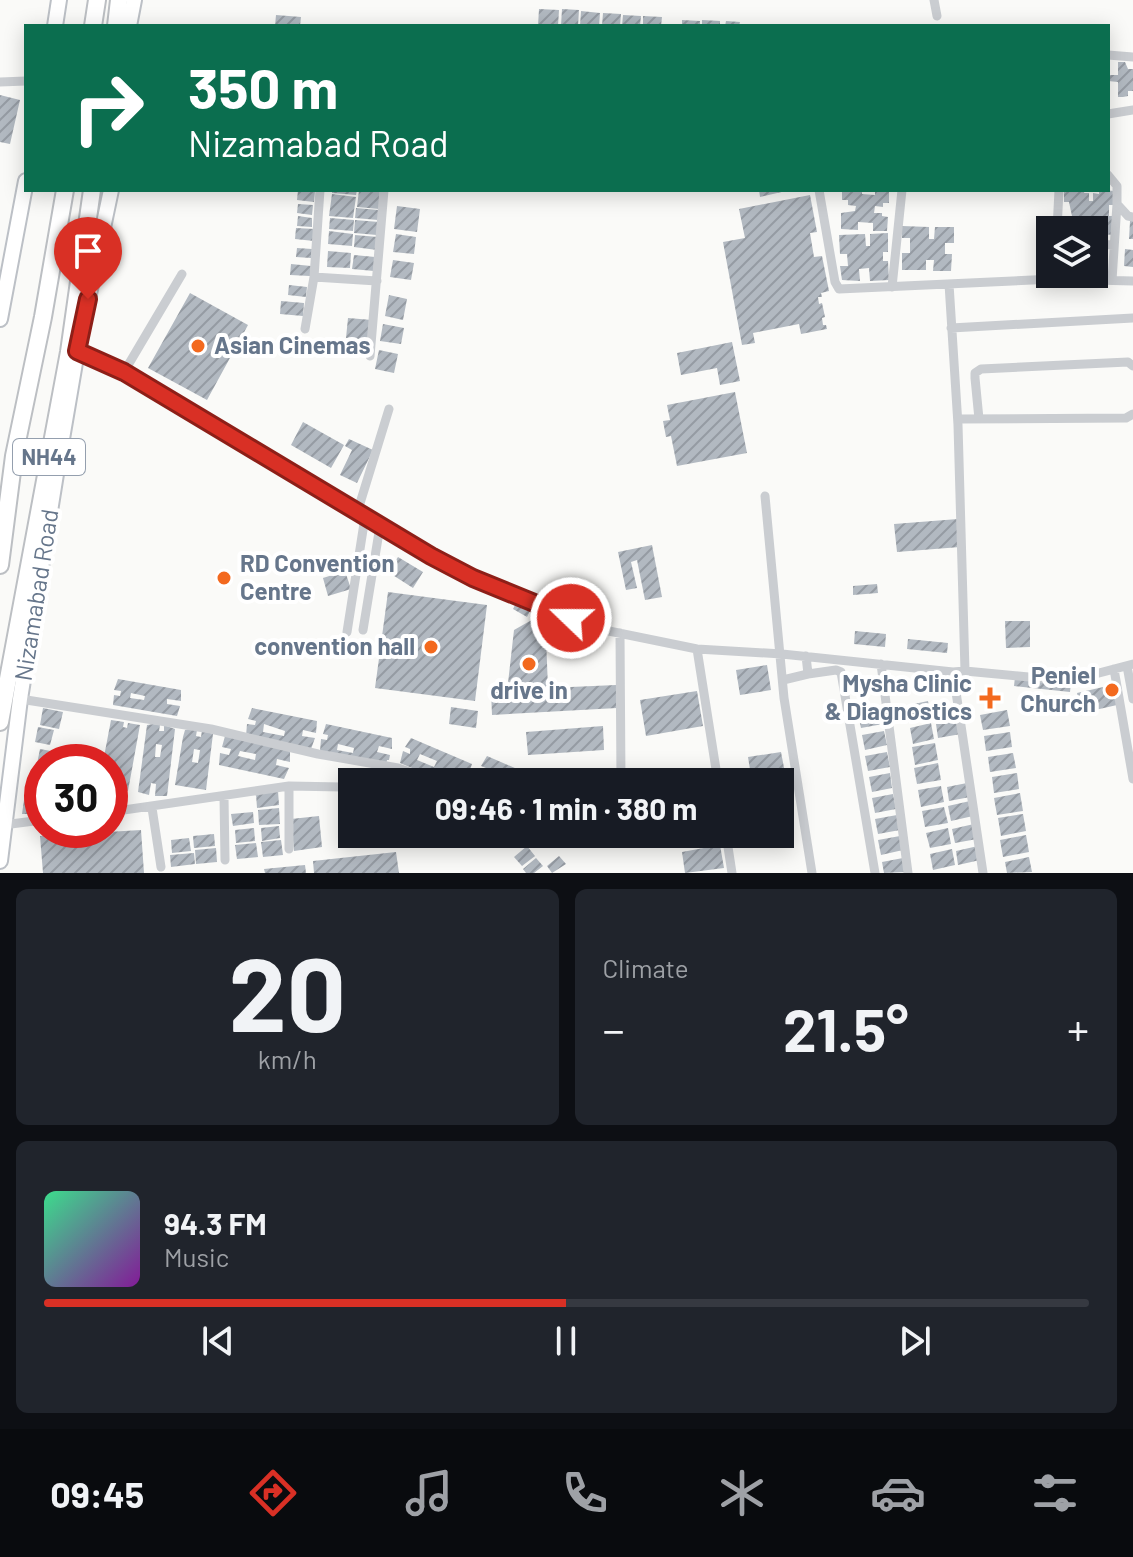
<!DOCTYPE html>
<meta charset="utf-8">
<style>
body{margin:0;font-family:Barlow,sans-serif;background:#20242c;color:#f1f3f6;height:100vh;display:flex;flex-direction:column;font-size:30px;white-space:nowrap}
*{box-sizing:border-box;margin:0}
p{font-size:26px;color:#9ea1a6}
.icon{flex:none;width:44px;height:44px;fill:none;stroke:currentColor;stroke-width:2;stroke-linecap:round;stroke-linejoin:round}
.map{position:relative;height:873px;overflow:hidden}
.panel{display:flex;flex-direction:column;gap:16px;padding:16px;background:#0d0f14;flex:1}
.panel>*{flex:none}
.guide{position:absolute;left:24px;top:24px;width:1086px;height:168px;border-radius:0px;box-shadow:0 4px 20px #0003;background:#0b6e4f;color:#fff;overflow:hidden}
.tools{position:absolute;left:1036px;top:216px;display:grid;gap:16px}
.tools a{display:grid;place-items:center;width:72px;height:72px;border-radius:0px;background:#171b24;box-shadow:0 4px 20px #0003;font-size:40px}
.speed{position:absolute;left:24px;top:744px;display:flex;gap:16px;font-size:40px;font-weight:700;text-align:center}
.speed>*{display:grid;place-content:center;width:104px;height:104px;border-radius:50%;background:#171b24;box-shadow:0 4px 20px #0003;line-height:1}
.speed .limit{border:12px solid #d22;background:#fff;color:#111}
.pin{position:absolute;display:grid;place-items:center;width:68px;height:68px;color:#fff;margin:-82px -34px;border-radius:50% 50% 50% 0;rotate:-45deg;box-shadow:0 0 8px #0007}
.pin .icon{rotate:45deg}
.me{position:absolute;width:88px;margin:-44px;rotate:292deg;stroke-linejoin:round;filter:drop-shadow(0 0 6px #0008)}
.turn{display:flex;align-items:center;gap:28px;height:168px;padding:0 32px;font-size:36px}
.turn .icon{width:104px;height:104px;stroke-width:2.5}
.turn b{display:block;font-size:56px;line-height:68px}
.big{font-size:60px;font-weight:700;line-height:1.1}
.panel .card{flex:1;display:flex;flex-direction:column;justify-content:center;gap:12px;min-width:0;padding:0 28px;border-radius:12px;background:#20242c}
.panel .dial{align-items:center;gap:0}
.dial b{font-size:104px;line-height:1}
.song{display:flex;align-items:center;gap:24px}
.cover{width:96px;height:96px;border-radius:12px;background:linear-gradient(135deg,hsl(150 70% 55%),hsl(290 70% 35%))}
.played{height:8px;border-radius:4px;background:linear-gradient(90deg,#d93025 50%,#363941 50%)}
.keys{display:flex;justify-content:space-around;direction:ltr}
.heat{display:flex;justify-content:space-between;align-items:center;font-size:44px;direction:ltr}
.panel .tiles{flex:1;display:grid;gap:16px;grid-template-columns:1fr 1fr}
.card:last-child{grid-column:span 2}
.trip{position:absolute;left:338px;top:768px;width:456px;height:80px;border-radius:0px;background:#171b24;box-shadow:0 4px 20px #0003;font-weight:700;line-height:80px;text-align:center}
.dock{display:flex;height:128px;justify-content:space-around;align-items:center;background:#090b0e;color:#9ea1a6}
.dock .icon{width:56px;height:56px}
.dock .selected{color:#d93025}
.dock b{font-size:36px;color:#f1f3f6}
.map>svg:first-child{display:block}
</style>
<div class="map">
<svg width="1133" height="873" viewBox="0 0 1133 873">
<defs>
<pattern id="building-hatch" width="6" height="6" patternUnits="userSpaceOnUse" patternTransform="scale(2)"><rect width="6" height="6" fill="#b2b9c1"/><path d="M-1 1l2-2M0 6l6-6M5 7l2-2" fill="none" stroke="#959ba3"/></pattern>
</defs>
<rect width="100%" height="100%" fill="#fafaf8"/>
<path fill="url(#building-hatch)" fill-rule="evenodd" d="M539 9 559 10 558 26H538Z
M562 9 579 10 578 26H561Z
M581 11 600 13 599 26H580Z
M603 13 621 14 620 26H602Z
M276 15 301 17 300 26H275Z
M623 15 641 16 640 26H622Z
M643 16 662 17 661 26H643Z
M682 20 700 21V26H682Z
M702 20 720 21V26H702Z
M726 21 740 22 739 26H725Z
M1118 62H1125L1128 69H1133V91H1128V96L1123 97H1118V82L1108 81V75H1118Z
M0 95 20 100 10 144 0 142Z
M298 190 315 191 314 202 297 200Z
M332 190H357L356 195 332 193Z
M359 190H380L379 209 357 207Z
M759 190H786V191L760 197Z
M842 190H862V194L875 195V190H889V203H883V207L875 206 874 213H882V216L888 217 887 231H873V223L858 222V230L841 229V213L855 211 856 206 848 205V200H842Z
M1064 190H1085L1084 193H1089V201H1093V193L1099 194V190L1115 191 1114 205H1109V216H1114L1115 235 1099 234V231L1093 230V224H1086L1085 230H1062L1063 219H1068V216H1072L1069 202H1064Z
M332 194 356 197 353 218 329 216Z
M810 195 817 232 810 233 814 257 822 256 829 291 821 293 822 297H818L819 304 822 303 825 317 822 318 823 325H826L827 329 801 334 799 324 753 333 755 343 742 345 723 242 745 238 739 209Z
M298 204 313 205 312 215 297 213Z
M397 206 420 209 417 232 394 229Z
M356 208 379 210 378 220 355 218Z
M298 216 312 218V227L297 226Z
M330 218 354 220 353 231 329 229Z
M355 220 379 222 377 235 354 233Z
M1130 221H1133V239H1129Z
M902 226 929 227V239H934L935 227H954V243H945V254H952L951 271H933L934 260H926V270H902V253H910V238H902Z
M296 228 315 229 314 241 295 239Z
M329 231 353 234 352 246 328 244Z
M888 233V252H883V261H888L889 280 870 281 869 268 859 269 860 281 842 280 840 266H848L847 254H840L839 235 865 234 866 246H870V234Z
M396 234 416 237 414 254 393 252Z
M355 235 378 237 377 250 354 247Z
M297 248 312 249 311 258 296 257Z
M1125 249 1133 250V267L1124 266Z
M328 251 351 253 350 268 327 267Z
M354 255 375 257 374 271 352 269Z
M393 260 414 263 411 280 390 277Z
M291 264 311 266 310 276 290 275Z
M289 285 307 287 306 297 288 295Z
M190 293 248 325 207 400 148 368Z
M389 295 407 299 403 320 385 316Z
M281 301 304 303 303 316 280 314Z
M348 318 372 320 370 340 346 338Z
M383 324 404 328 401 344 380 341Z
M732 342 740 381 720 385 717 368 681 375 677 353Z
M379 350 398 354 394 373 375 369Z
M735 392 747 453 677 466 671 436 666 437 663 421 670 420 667 405Z
M303 422 344 445 331 468 291 445Z
M349 439 373 450 357 483 340 475 352 450 345 446Z
M958 519 960 547 897 552 894 524Z
M652 545 662 597 645 600 637 560 631 562 637 588 626 590 618 552Z
M398 557 423 572 413 588 388 572Z
M345 571 351 589 328 596 323 578Z
M877 584 878 593 853 595V586Z
M388 592 487 605 475 701 375 688Z
M518 599 532 607 527 617 513 609Z
M551 611 562 616 560 624 579 626 585 643 565 644 546 638 548 688 616 685 617 708 492 715 491 691 548 688 508 683 514 630 537 617 547 622Z
M1005 621H1030V647L1006 648Z
M855 631 886 634 885 647 854 644Z
M908 639 948 643 947 653 907 649Z
M767 665 771 690 740 695 736 670Z
M1015 677 1071 683 1070 692 1014 686Z
M118 679 181 690V701L167 699V704L180 706 177 716 113 705 114 695 120 696 121 691 114 690ZM131 693 145 696 144 700 130 698Z
M1112 685 1117 705 1082 713 1077 693Z
M697 691 703 726 646 736 640 700Z
M928 701 931 718 908 723 905 706Z
M451 707 478 711 476 728 449 724Z
M43 708 63 712 59 729 40 725Z
M252 708 317 721 316 733 303 730 302 736 315 738 311 749 246 736 247 724 255 725 256 721 248 719ZM264 724 285 731 284 736 263 732Z
M880 710 883 724 861 728 858 714Z
M1007 710 1010 726 983 730 980 715Z
M111 720 124 722 123 727 127 728 128 723 140 725 128 791 118 789 120 779 115 778 113 788H110V762H103Z
M958 720 961 734 938 738 936 724Z
M931 723 934 739 913 744 910 728Z
M153 724 160 725 159 731H164V725L175 729 167 796H155L156 784 151 783 149 795 138 792 147 725ZM156 744 162 745 160 757H155Z
M326 724 392 738V749L379 746 377 752 390 755 389 760H387L386 765 320 751 321 739 327 740 328 735 323 734ZM338 744 354 748 353 753 337 750Z
M603 726 604 750 528 755 526 732Z
M38 727 54 730 50 745 35 742Z
M190 729 197 730 196 736 201 737 202 730 213 734 206 790 175 785 183 737 185 730ZM194 749 200 750 198 763 192 762Z
M884 731 887 745 865 750 862 735Z
M1010 732 1012 747 986 751 984 736Z
M225 736 290 750V762L277 759 276 765 289 768 284 779 219 765 220 753 229 755 231 749 222 747ZM240 751 256 754 255 760 238 756Z
M411 738 472 764 469 773 457 768 455 774 467 779 466 782H446L400 763 403 751 410 754V749L405 747ZM420 754 437 761 434 767 417 760Z
M935 743 938 760 915 765 912 747Z
M40 749 67 754 65 762H42V786L33 784Z
M781 752 786 778 776 782H752L748 757Z
M887 752 890 767 868 771 865 756Z
M1013 753 1016 768 990 772 988 757Z
M487 756 547 782H513L497 773 495 780 500 782H476L478 772 483 774 486 768 481 766Z
M938 763 941 780 917 784 914 768Z
M890 773 892 788 872 792 869 777Z
M1017 773 1019 789 994 793 992 777Z
M787 783 791 810 780 812V784Z
M967 783 970 797 949 801 947 787Z
M941 786 944 802 921 807 918 790Z
M278 791 279 805 257 808 256 794Z
M25 793 32 794 30 814H22Z
M1020 793 1023 811 997 815 994 798Z
M893 794 896 809 875 813 872 798Z
M970 801 973 816 951 821 948 806Z
M944 807 948 823 925 827 922 811Z
M279 808 280 824 259 825 258 810Z
M253 812 254 823 233 826 231 814Z
M1023 814 1026 831 1001 836 998 818Z
M897 815 900 830 878 834 875 819Z
M319 816 322 847 294 851 291 819Z
M974 824 977 839 955 843 952 829Z
M279 826 280 838 262 841 261 828Z
M254 828 255 841 236 843 235 830Z
M948 828 951 844 930 848 926 833Z
M141 830 144 873H43L40 836Z
M214 834 215 846 194 848 193 836Z
M1026 835 1029 852 1003 857 1000 840Z
M900 836 903 850 881 855 878 840Z
M189 838 191 851 172 853 171 840Z
M281 840 283 855 263 857 261 842Z
M256 843 258 857 237 859 235 845Z
M720 845 724 868 685 873 682 852Z
M527 846 535 856 522 866 514 857Z
M978 846 980 860 958 865 956 851Z
M216 848 217 862 196 864 195 850Z
M952 849 955 865 933 870 930 854Z
M396 852 399 873H314L313 861Z
M194 853 195 864 171 867 170 855Z
M559 856 566 864 552 873 547 866Z
M1029 857 1032 872 1007 873 1005 862Z
M536 858 543 866 534 873H526L523 869Z
M903 858 906 872 884 873 882 862Z
M305 865 306 873H265L264 869Z"/>
<g fill="none" stroke-linecap="round" stroke-linejoin="round">
<defs>
<path id="secondary" d="M55 26 59 0
M129 26 134 0
M0 319 26 181
M0 861 20 699 56 474 77 351 111 190"/>
<path id="trunk" d="M93 26 97 0
M116 26 119 0
M0 565 14 456 43 317 65 190
M0 722 69 352 92 190"/>
</defs>
<use href="#secondary" stroke="#bcc0c6" stroke-width="18"/>
<use href="#trunk" stroke="#bcbfc3" stroke-width="20"/>
<path stroke="#cacdd1" stroke-width="9" d="M934 0 937 16
M1108 55 1133 57
M0 82 26 81
M1108 114 1133 110
M1108 175 1117 186V204L1128 216 1133 217
M819 190 835 282 839 289 1054 279 1133 281
M1057 230 1059 190
M1094 244 1114 245
M314 277 377 281
M1112 280 1117 204
M949 284 958 425 965 671
M892 287 902 190
M951 328 1133 318
M305 329 314 277 320 190
M73 349 124 372 357 513 473 578 599 629 697 649 782 654 953 672 965 671 1060 680 1076 679 1133 664
M370 356 384 190
M124 372 182 274
M958 419 1126 418 1133 414
M979 419 975 378V373L981 369 1128 362 1133 366
M765 496 784 698 812 873
M357 513 389 409
M363 630 380 526
M347 632 365 517
M620 633 621 782
M697 649 718 782
M806 656 808 674 836 670 841 672 875 873
M881 664 908 873
M1127 666 1133 699
M1114 669 1133 779
M953 672 983 873
M783 680 808 674
M20 699 211 729 318 754 398 768 439 782
M357 782 384 766
M383 782 384 766
M289 786V849
M224 797 225 860
M152 808 161 867
M110 812 289 786 342 787 352 784
M3 825 42 820
M596 834 621 842
M621 834V842L727 839
M726 834 732 873
M379 836V834"/>
<use href="#secondary" stroke="#fff" stroke-width="14"/>
<use href="#trunk" stroke="#fff" stroke-width="16"/>
</g>
<g fill="none" stroke-linecap="round" stroke-linejoin="round">
<defs>
<path id="route" d="M88 299 77 351 124 372 431 556 473 578 571 618"/>
</defs>
<use href="#route" stroke="#8d1f18" stroke-width="20"/>
<use href="#route" stroke="#d93025" stroke-width="14"/>
</g>
<g fill="#f3691e" stroke="#fff" stroke-width="3">
<circle cx="198" cy="346" r="8"/>
<circle cx="224" cy="578" r="8"/>
<circle cx="431" cy="647" r="8"/>
<circle cx="529" cy="664" r="8"/>
<circle cx="1112" cy="690" r="8"/>
<path d="M986 686h8v8h8v8h-8v8h-8v-8h-8v-8h8z"/>
</g>
<g text-anchor="middle" stroke-width="8" stroke-linejoin="round" paint-order="stroke">
<rect fill="#fff" stroke="#949fae" stroke-width="2" x="13" y="439" width="72" height="36" rx="6"/>
<g font-size="22" font-weight="bold" fill="#66768b">
<text x="49" y="465">NH44</text>
</g>
<g font-size="24" font-weight="bold" fill="#66768b" stroke="#fff" text-anchor="end">
<text x="214" y="354" text-anchor="start">Asian Cinemas</text>
<text x="240" y="572" text-anchor="start">RD Convention<tspan x="240" dy="28">Centre</tspan></text>
<text x="415" y="655">convention hall</text>
<text x="1096" y="684">Peniel<tspan x="1096" dy="28">Church</tspan></text>
<text x="972" y="692">Mysha Clinic<tspan x="972" dy="28">&amp; Diagnostics</tspan></text>
<text x="529" y="699" text-anchor="middle">drive in</text>
</g>
<g font-size="24" fill="#66768b" stroke="#fff">
<text transform="translate(37 595) rotate(-81)" y="8">Nizamabad Road</text>
</g>
</g>
</svg>
<div class="tools">
<a><svg class="icon" aria-label="layers" viewBox="0 0 24 24"><path d="M12 4l9 5-9 5-9-5zM3 14l9 5 9-5"/></svg></a>
</div>
<div class="speed"><div class="limit">30</div></div>
<div class="pin" style="left:88px;top:299px;background:#d93025"><svg class="icon" aria-label="arrive" viewBox="0 0 24 24"><path d="M6 21V4h12l-3 4 3 4H6"/></svg></div>
<svg class="me" style="left:571px;top:618px" viewBox="-20 -20 40 40"><circle r="17" fill="#d93025" stroke="#fff" stroke-width="3"/><path d="M0-11L8 9 0 5-8 9z" fill="#fff"/></svg>
<div class="trip">09:46 · 1 min · 380 m</div>
<div class="guide">
<div class="turn"><svg class="icon" aria-label="right" viewBox="0 0 24 24"><path d="M7 20v-9h11M14 6l5 5-5 5"/></svg><div><b>350 m</b>Nizamabad Road</div></div>
</div>
</div>
<section class="panel">
<div class="tiles">
<div class="card dial"><b>20</b><p>km/h</p></div>
<div class="card"><p>Climate</p>
<div class="heat"><a>−</a><b class="big">21.5°</b><a>+</a></div>
</div>
<div class="card">
<div class="song"><i class="cover"></i><div><b>94.3 FM</b><p>Music</p></div></div>
<div class="played"></div>
<div class="keys"><svg class="icon" aria-label="previous" viewBox="0 0 24 24"><path d="M18 5L8 12l10 7zM5 5v14"/></svg><svg class="icon" aria-label="pause" viewBox="0 0 24 24"><path d="M8 5v14M16 5v14"/></svg><svg class="icon" aria-label="next" viewBox="0 0 24 24"><path d="M6 5l10 7-10 7zM19 5v14"/></svg></div>
</div>
</div>
</section>
<nav class="dock">
<b>09:45</b>
<svg class="icon selected" aria-label="directions" viewBox="0 0 24 24"><path d="M12 3l9 9-9 9-9-9zM9 14v-3h6M13 9l2 2-2 2"/></svg>
<svg class="icon" aria-label="music" viewBox="0 0 24 24"><path d="M9 18V5l10-2v13"/><circle cx="6" cy="18" r="3"/><circle cx="16" cy="16" r="3"/></svg>
<svg class="icon" aria-label="phone" viewBox="0 0 24 24"><path d="M5 4h4l2 5-3 2q2 4 5 5l2-3 5 2v4C11 20 4 13 5 4z"/></svg>
<svg class="icon" aria-label="climate" viewBox="0 0 24 24"><path d="M12 3v18M4 7l16 10M4 17L20 7"/></svg>
<svg class="icon" aria-label="car" viewBox="0 0 24 24"><path d="M5 17H2v-5l4-1 3-4h7l3 4 3 1v5h-3M9 17h6M6 11h13"/><circle cx="7" cy="17" r="2"/><circle cx="17" cy="17" r="2"/></svg>
<svg class="icon" aria-label="filters" viewBox="0 0 24 24"><path d="M4 7h16M4 17h16"/><circle cx="9" cy="7" r="2"/><circle cx="15" cy="17" r="2"/></svg>
</nav>
